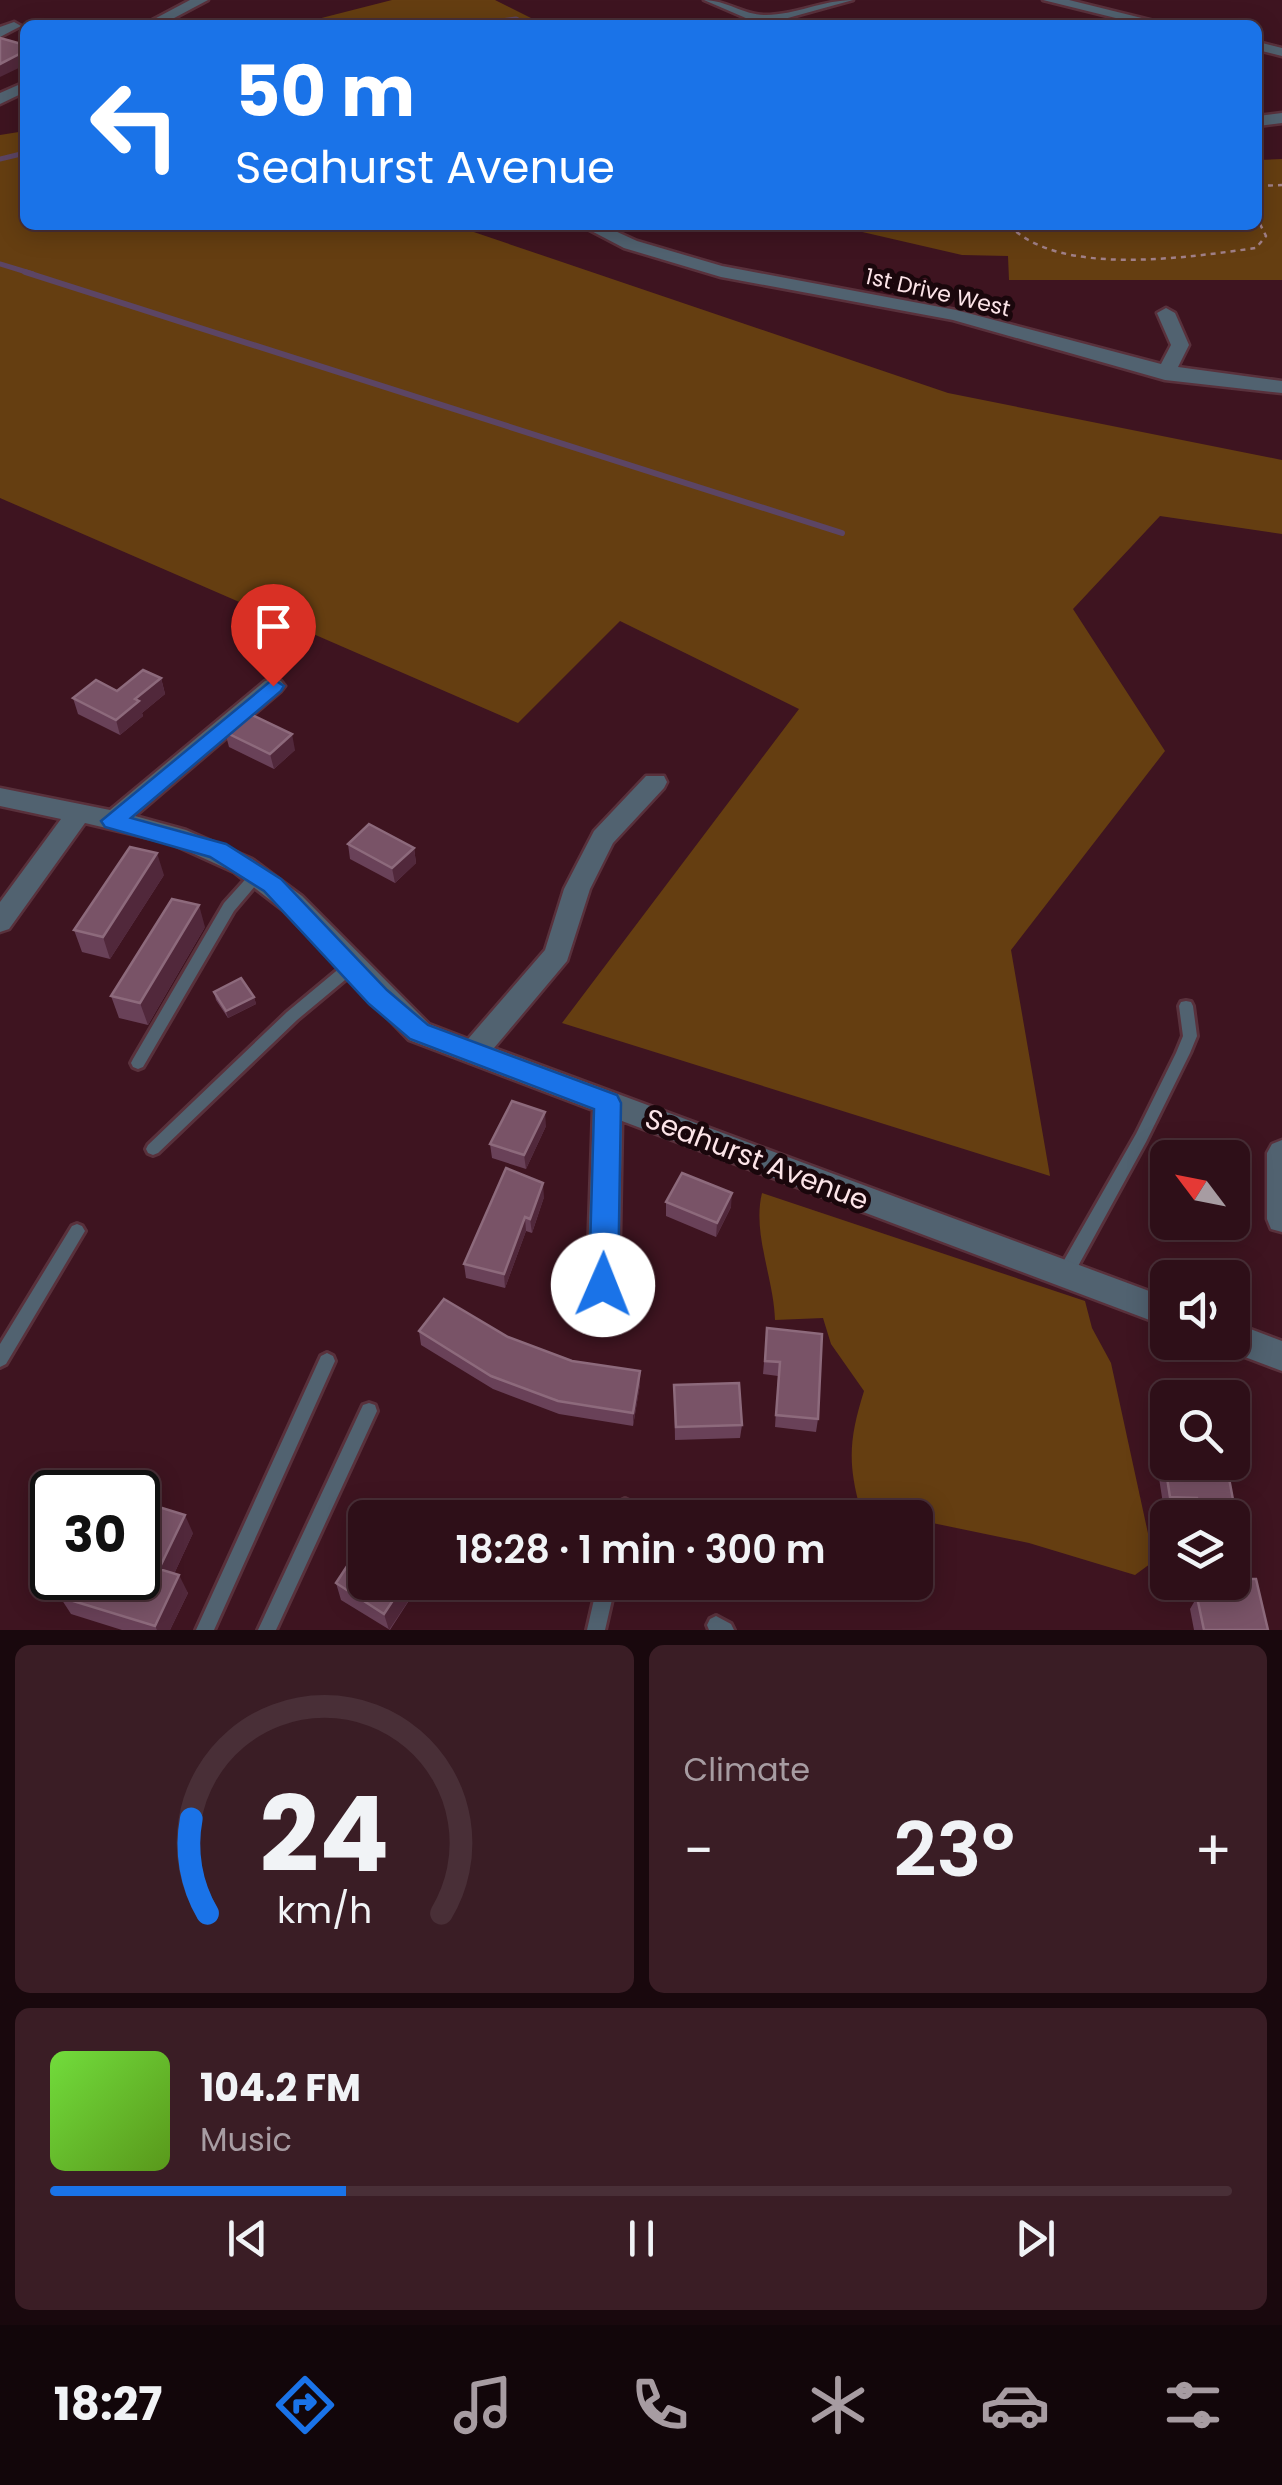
<!DOCTYPE html>
<meta charset="utf-8">
<style>
body{margin:0;font-family:Poppins,sans-serif;background:#3a1d25;color:#f1f3f6;height:100vh;display:flex;flex-direction:column;font-size:38px;white-space:nowrap}
*{box-sizing:border-box;margin:0}
p{font-size:32px;color:#a79ca2}
.icon{flex:none;width:55px;height:55px;fill:none;stroke:currentColor;stroke-width:2;stroke-linecap:round;stroke-linejoin:round}
.map{position:relative;height:1630px;overflow:hidden}
.panel{display:flex;flex-direction:column;gap:15px;padding:15px;background:#19080d;flex:1}
.panel>*{flex:none}
.top-card{position:absolute;left:20px;top:20px;width:1242px;height:210px;border-radius:15px;box-shadow:0 5px 25px #0003,0 0 0 2px #492f37;background:#1a73e8;color:#fff;overflow:hidden}
.needle{width:65px;rotate:302deg}
.controls{position:absolute;left:1150px;top:1140px;display:grid;gap:20px}
.controls a{display:grid;place-items:center;width:100px;height:100px;border-radius:15px;background:#2e0f18;box-shadow:0 5px 25px #0003,0 0 0 2px #492f37;font-size:50px}
.speed{position:absolute;left:30px;top:1470px;display:flex;gap:20px;font-size:50px;font-weight:700;text-align:center}
.speed>*{display:grid;place-content:center;width:130px;height:130px;border-radius:50%;background:#2e0f18;box-shadow:0 5px 25px #0003,0 0 0 2px #492f37;line-height:1}
.speed .limit{border:5px solid #111;border-radius:15px;background:#fff;color:#111}
.pin{position:absolute;display:grid;place-items:center;width:85px;height:85px;color:#fff;margin:-102px -42px;border-radius:50% 50% 50% 0;rotate:-45deg;box-shadow:0 0 10px #0007}
.pin .icon{rotate:45deg}
.me{position:absolute;width:110px;margin:-55px;rotate:1deg;stroke-linejoin:round;filter:drop-shadow(0 0 8px #0008)}
.turn{display:flex;align-items:center;gap:35px;height:210px;padding:0 50px;font-size:45px}
.turn .icon{width:130px;height:130px;stroke-width:2.5}
.turn b{display:block;font-size:70px;line-height:85px}
.big{font-size:75px;font-weight:600;line-height:1.1}
.panel .card{flex:1;display:flex;flex-direction:column;justify-content:center;gap:15px;min-width:0;padding:0 35px;border-radius:15px;background:#3a1d25}
.panel .dial{align-items:center;gap:0}
.dial svg{height:260px;overflow:visible;fill:none;stroke:#492f37;stroke-width:7;stroke-linecap:round;text-anchor:middle}
.dial text{fill:#f1f3f6;stroke:none}
.song{display:flex;align-items:center;gap:30px}
.cover{width:120px;height:120px;border-radius:15px;background:linear-gradient(135deg,hsl(100 70% 55%),hsl(90 70% 35%))}
.played{height:10px;border-radius:5px;background:linear-gradient(90deg,#1a73e8 25%,#492f37 25%)}
.keys{display:flex;justify-content:space-around;direction:ltr}
.heat{display:flex;justify-content:space-between;align-items:center;font-size:55px;direction:ltr}
.panel .tiles{flex:1;display:grid;gap:15px;grid-template-columns:1fr 1fr}
.card:last-child{grid-column:span 2}
.trip{position:absolute;left:348px;top:1500px;width:585px;height:100px;border-radius:15px;background:#2e0f18;box-shadow:0 5px 25px #0003,0 0 0 2px #492f37;font-weight:600;line-height:100px;text-align:center}
.tab-bar{display:flex;height:160px;justify-content:space-around;align-items:center;background:#12060a;color:#a79ca2}
.tab-bar .icon{width:70px;height:70px}
.tab-bar .selected{color:#1a73e8}
.tab-bar b{font-size:45px;color:#f1f3f6}
.map>svg:first-child{display:block}
</style>
<div class="map">
<svg width="1282" height="1630" viewBox="0 0 1282 1630">
<rect width="100%" height="100%" fill="#3e1420"/>
<path fill="#653e11" d="M392 0H495L545 25H294Z
M25 131V225H453L948 393 1282 460V534L1160 516 1073 609 1165 751 1011 950 1050 1176 562 1023 799 709 620 621 518 723 0 498V135Z
M1282 159V280H1009L1008 256 962 255 832 225H1258V160Z
M762 1193 1085 1301 1092 1328 1111 1363 1154 1561 1135 1575 1029 1543 860 1508C847 1461 850 1436 864 1391L831 1344 823 1318 775 1320C774 1279 752 1233 762 1193Z"/>
<g fill="none" stroke-linecap="round" stroke-linejoin="round">
<path stroke="#5c4564" stroke-width="5" d="M468 25 516 19 526 25
M0 159 25 153
M0 264 33 274"/>
<path stroke="#5c4564" stroke-width="6" d="M25 272 842 533"/>
<defs>
<path id="lane" d="M257 870 262 872 263 875 262 878 234 911 143 1067 138 1069 133 1067 131 1063 133 1059 224 903 252 872Z
M352 961 357 962 359 966 357 970 297 1020 158 1153 153 1155 148 1153 146 1149 148 1145 287 1012 347 962Z
M1186 1001 1191 1002 1193 1006 1197 1036 1190 1053 1146 1142 1071 1279 1065 1281 1059 1279 1057 1274 1059 1269 1136 1134 1176 1053 1183 1036 1179 1006 1181 1002Z
M77 1224 82 1226 85 1231 82 1236 6 1364 0 1367V1344L72 1226Z
M327 1353 333 1356 335 1361 214 1630H196L321 1356Z
M369 1403 375 1405 377 1411 276 1630H258L363 1405Z
M625 1499 631 1502 634 1508 632 1518H614L619 1502Z
M598 1582H616L605 1630H587Z
M716 1616 731 1624 734 1630H709L707 1625 710 1619Z"/>
<path id="street" d="M190 0H208L161 25H143Z
M704 0C726 0 746 16 766 15 795 15 823 0 853 0L777 21 781 25H762Z
M1043 0H1069L1170 25H1144Z
M14 22 21 26 0 37V27Z
M1258 42 1282 48V56L1258 50Z
M25 82V92L0 104V93Z
M1282 113V123L1258 126V116Z
M580 225H602L637 241 722 266 956 310 1161 364 1171 345 1157 313 1166 308 1175 313 1189 345 1178 367 1282 381V393L1165 380 953 320 721 277 624 248Z
M273 678 281 681 285 686 281 691 135 816 186 830 252 859 302 896 429 1024 468 1039 545 950 564 889 594 831 646 776H664L667 782 664 788 613 843 590 889 567 961 494 1048 1168 1298V1327L622 1121 619 1285 614 1295 603 1299 592 1295 587 1285 593 1110 409 1040 283 910 234 872 170 843 85 823 9 929 0 932V902L61 819 0 806V788L110 810 265 681Z
M1282 1140V1232L1271 1229 1267 1219V1153L1272 1144Z
M1232 1322 1282 1341V1371L1221 1348 1218 1342H1232Z"/>
</defs>
<use href="#lane" stroke="#59313c" stroke-width="6"/>
<use href="#street" stroke="#59313c" stroke-width="5"/>
<path stroke="#a18088" stroke-width="2.5" stroke-dasharray="5 5" stroke-linecap="butt" d="M1258 186 1282 185
M1009 225C1059 278 1189 257 1256 248L1266 236 1258 220"/>
<use href="#lane" fill="#516270" fill-rule="evenodd"/>
<use href="#street" fill="#516270" fill-rule="evenodd"/>
</g>
<path fill="#694158" d="M161 678 165 694 142 713 143 716 120 735 78 714 73 698 117 691Z
M225 732 295 750 274 769 229 747Z
M348 844 414 848 416 863 395 883 350 859Z
M164 875 110 959 82 952 74 930Z
M205 927 148 1025 119 1018 111 996Z
M214 992 254 997 256 1004 228 1018 216 1000Z
M546 1126 526 1169 492 1158 490 1144Z
M544 1197 532 1233 526 1231 505 1288 466 1278 464 1264Z
M666 1202 731 1207 716 1237 666 1216Z
M767 1328 818 1419 816 1432 775 1427 778 1376 763 1374Z
M419 1331 508 1337 572 1361 640 1371V1384L633 1426 559 1414 493 1389 421 1345Z
M674 1385 742 1425 740 1438 675 1440Z
M1162 1446 1236 1516 1232 1522V1518H1191L1190 1511 1164 1510 1156 1459Z
M193 1533 174 1574 188 1593 170 1630H122L71 1614 60 1597Z
M365 1582H421L390 1630 341 1600 336 1583Z
M1213 1582H1232L1268 1630H1194L1190 1609 1197 1597H1209L1208 1590Z"/>
<path fill="#51283b" d="M25 51V65L0 77V64Z
M161 678 165 694 142 713 143 716 120 735 116 720 135 699Z
M292 734 295 750 274 769 270 754Z
M414 848 416 863 395 883 392 868Z
M157 853 164 875 110 959 103 937Z
M199 905 205 927 148 1025 140 1003Z
M254 997 256 1004 228 1018 226 1011Z
M545 1112 546 1126 526 1169 524 1155Z
M543 1183 544 1197 532 1233 530 1219Z
M732 1193 731 1207 716 1237 717 1223Z
M525 1217 526 1231 505 1288 504 1274Z
M640 1371V1384L633 1426V1413Z
M185 1515 193 1533 168 1587 159 1569Z
M179 1575 188 1593 170 1630H157L155 1626Z
M405 1582H421L389 1630 384 1614Z"/>
<path fill="#795367" stroke="#8d6a7c" stroke-width="2.5" d="M0 38 25 45V51L0 64Z
M143 670 161 678 135 699 139 701 116 720 73 698 96 680 117 691Z
M248 713 292 734 270 754 225 732Z
M369 824 414 848 392 868 348 844Z
M130 847 157 853 103 937 74 930Z
M172 899 199 905 140 1003 111 996Z
M241 978 254 997 226 1011 214 992Z
M512 1101 545 1112 524 1155 490 1144Z
M506 1168 543 1183 530 1219 525 1217 504 1274 464 1264Z
M682 1173 732 1193 717 1223 666 1202Z
M444 1299 508 1337 572 1361 640 1371 633 1413 558 1401 491 1376 419 1331Z
M767 1328 822 1334 818 1419 776 1415 780 1362 765 1361Z
M739 1383 742 1425 676 1427 674 1385Z
M1162 1446 1168 1447V1462H1226L1236 1516 1200 1515 1197 1498 1170 1497Z
M149 1504 185 1515 159 1569 179 1575 155 1626 60 1597 70 1578H138V1528Z
M388 1505 409 1518H380Z
M365 1539V1582H405L384 1614 336 1583Z
M1232 1579H1256L1268 1630H1204L1197 1597H1219L1216 1582H1232Z"/>
<path fill="#1a73e8" stroke="#114b97" stroke-width="2.5" d="M273 679 284 686 281 691 131 818 226 844 281 879 387 990 428 1025 617 1095 621 1103 618 1285 613 1294 603 1298 593 1294 589 1285 594 1109 410 1039 369 1004 264 891 210 857 105 827 101 821Z"/>
<g text-anchor="middle" stroke-width="10" stroke-linejoin="round" paint-order="stroke">
<g font-size="22" fill="#fce4e8" stroke="#1a070c">
<text transform="translate(938 292) rotate(13)" y="8">1st Drive West</text>
</g>
<g font-size="28" fill="#fce4e8" stroke="#1a070c">
<text transform="translate(757 1159) rotate(21)" y="10">Seahurst Avenue</text>
</g>
</g>
</svg>
<div class="controls">
<a><svg class="needle" viewBox="-14 -14 28 28"><path d="M0-13l5 13h-10z" fill="#e53935"/><path d="M0 13l5-13h-10z" fill="#a79ca2"/></svg></a>
<a><svg class="icon" aria-label="sound" viewBox="0 0 24 24"><path d="M4 9h4l5-4v14l-5-4H4zM17 9q2 3 0 6"/></svg></a>
<a><svg class="icon" aria-label="search" viewBox="0 0 24 24"><circle cx="10" cy="10" r="6"/><path d="M15 15l6 6"/></svg></a>
<a><svg class="icon" aria-label="layers" viewBox="0 0 24 24"><path d="M12 4l9 5-9 5-9-5zM3 14l9 5 9-5"/></svg></a>
</div>
<div class="speed"><div class="limit">30</div></div>
<div class="pin" style="left:273px;top:686px;background:#d93025"><svg class="icon" aria-label="arrive" viewBox="0 0 24 24"><path d="M6 21V4h12l-3 4 3 4H6"/></svg></div>
<svg class="me" style="left:603px;top:1285px" viewBox="-20 -20 40 40"><circle r="19" fill="#fff"/><path d="M0-13L10 11 0 6-10 11z" fill="#1a73e8"/></svg>
<div class="trip">18:28 · 1 min · 300 m</div>
<div class="top-card">
<div class="turn"><svg class="icon" aria-label="left" viewBox="0 0 24 24"><path d="M17 20v-9H6M10 6l-5 5 5 5"/></svg><div><b>50 m</b>Seahurst Avenue</div></div>
</div>
</div>
<section class="panel">
<div class="tiles">
<div class="card dial"><svg viewBox="0 0 100 80">
<path d="M14 69A42 42 0 1 1 86 69"/>
<path d="M14 69A42 42 0 0 1 9 40" stroke="#1a73e8"/>
<text x="50" y="56" font-size="32" font-weight="700">24</text>
<text x="50" y="72" font-size="11">km/h</text>
</svg></div>
<div class="card"><p>Climate</p>
<div class="heat"><a>−</a><b class="big">23°</b><a>+</a></div>
</div>
<div class="card">
<div class="song"><i class="cover"></i><div><b>104.2 FM</b><p>Music</p></div></div>
<div class="played"></div>
<div class="keys"><svg class="icon" aria-label="previous" viewBox="0 0 24 24"><path d="M18 5L8 12l10 7zM5 5v14"/></svg><svg class="icon" aria-label="pause" viewBox="0 0 24 24"><path d="M8 5v14M16 5v14"/></svg><svg class="icon" aria-label="next" viewBox="0 0 24 24"><path d="M6 5l10 7-10 7zM19 5v14"/></svg></div>
</div>
</div>
</section>
<nav class="tab-bar">
<b>18:27</b>
<svg class="icon selected" aria-label="directions" viewBox="0 0 24 24"><path d="M12 3l9 9-9 9-9-9zM9 14v-3h6M13 9l2 2-2 2"/></svg>
<svg class="icon" aria-label="music" viewBox="0 0 24 24"><path d="M9 18V5l10-2v13"/><circle cx="6" cy="18" r="3"/><circle cx="16" cy="16" r="3"/></svg>
<svg class="icon" aria-label="phone" viewBox="0 0 24 24"><path d="M5 4h4l2 5-3 2q2 4 5 5l2-3 5 2v4C11 20 4 13 5 4z"/></svg>
<svg class="icon" aria-label="climate" viewBox="0 0 24 24"><path d="M12 3v18M4 7l16 10M4 17L20 7"/></svg>
<svg class="icon" aria-label="car" viewBox="0 0 24 24"><path d="M5 17H2v-5l4-1 3-4h7l3 4 3 1v5h-3M9 17h6M6 11h13"/><circle cx="7" cy="17" r="2"/><circle cx="17" cy="17" r="2"/></svg>
<svg class="icon" aria-label="filters" viewBox="0 0 24 24"><path d="M4 7h16M4 17h16"/><circle cx="9" cy="7" r="2"/><circle cx="15" cy="17" r="2"/></svg>
</nav>
